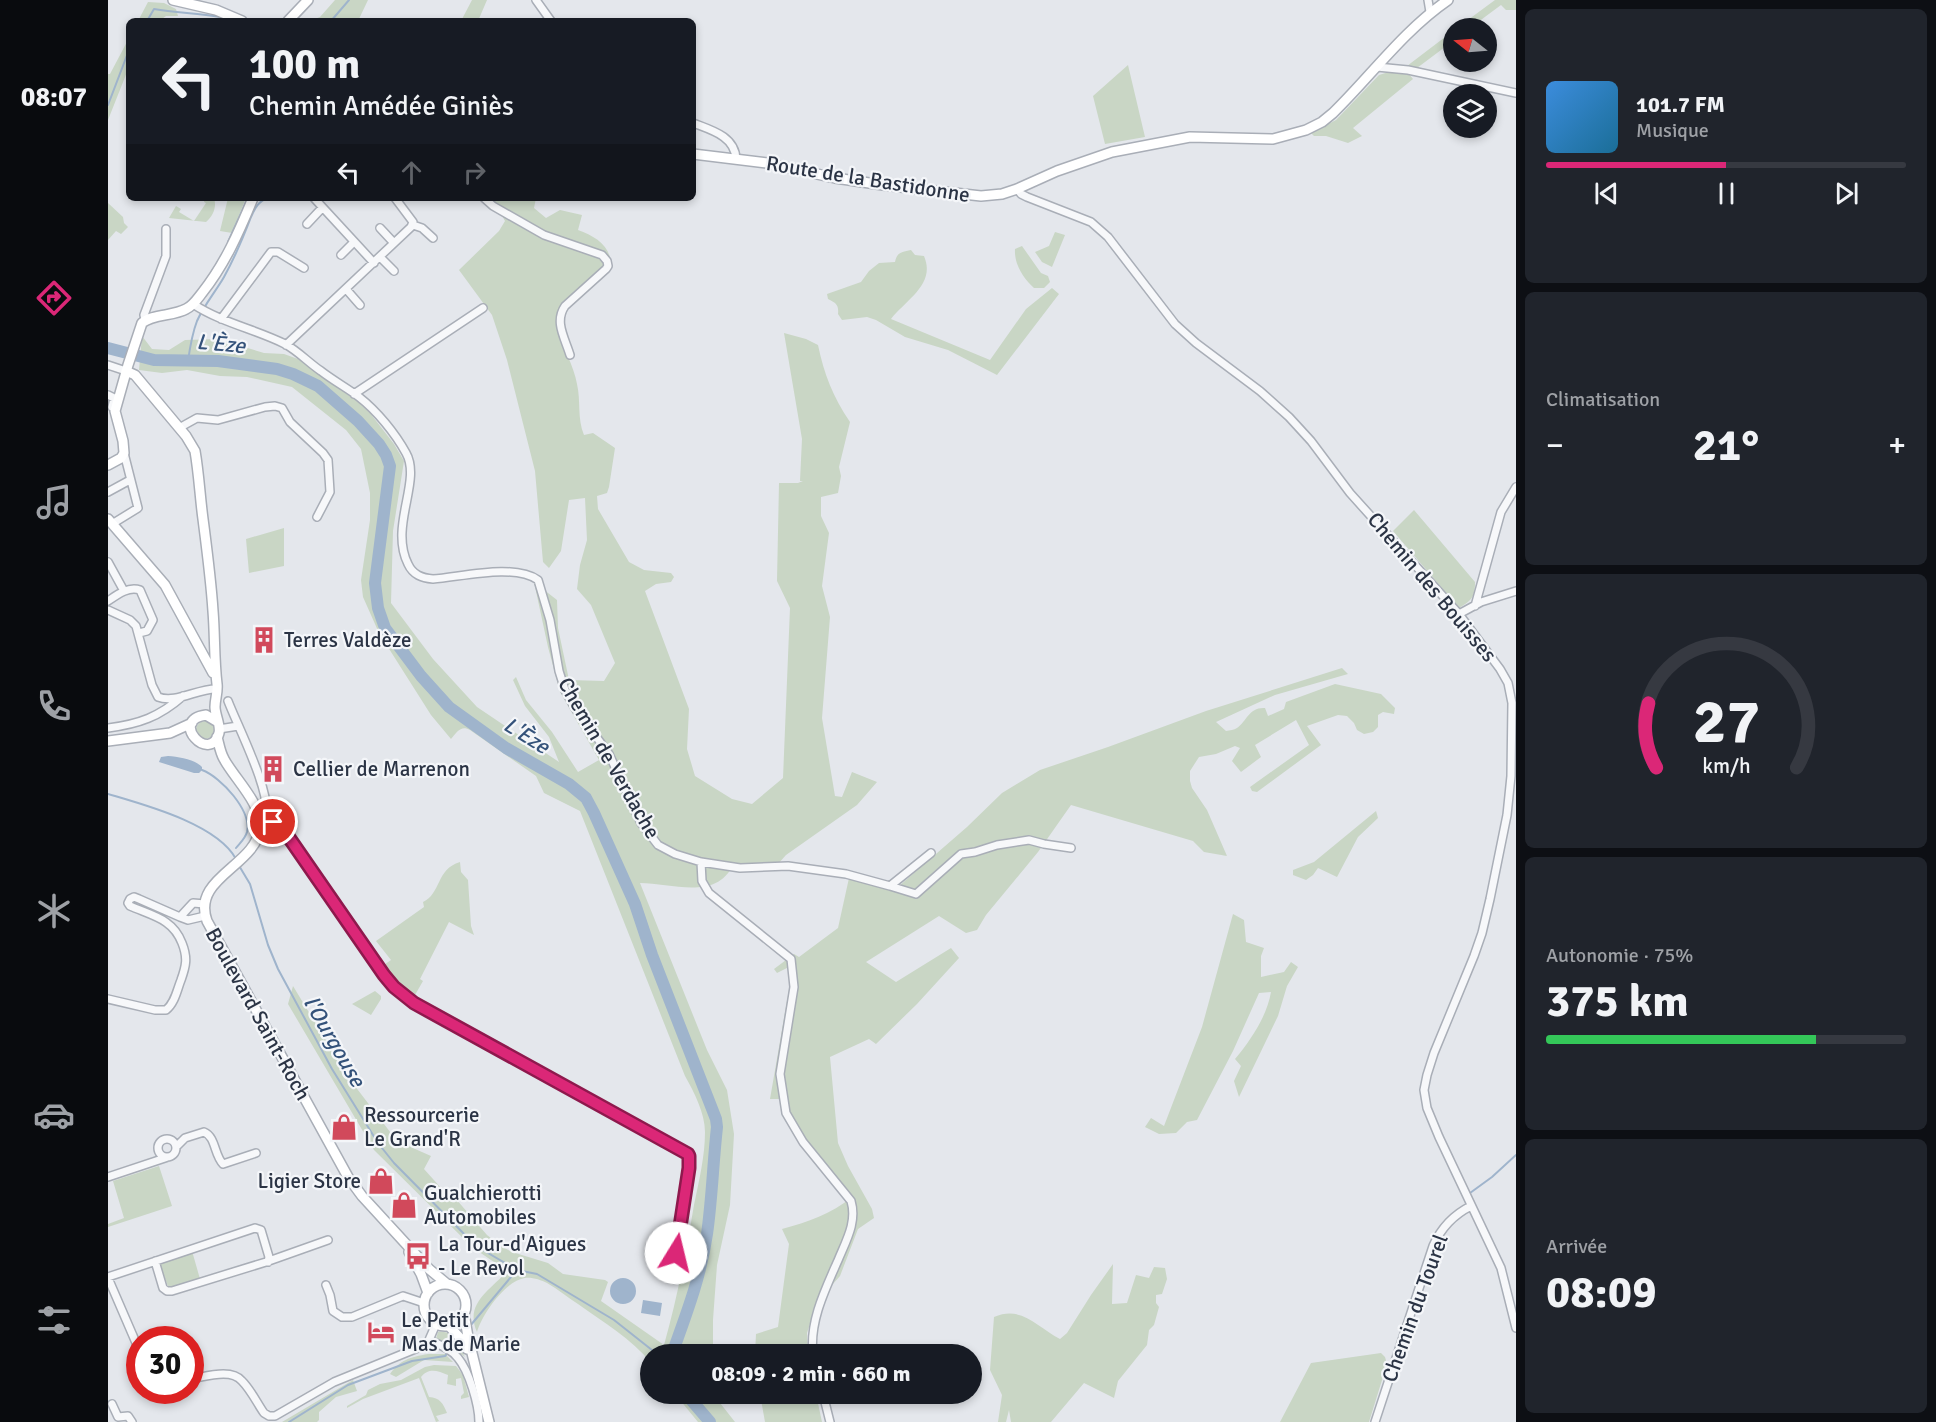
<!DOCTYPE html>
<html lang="fr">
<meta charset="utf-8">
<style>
body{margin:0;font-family:Signika,sans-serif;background:#20242c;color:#f1f3f6;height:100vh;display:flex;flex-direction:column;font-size:22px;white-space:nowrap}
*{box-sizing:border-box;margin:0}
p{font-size:20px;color:#9ea1a6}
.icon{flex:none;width:33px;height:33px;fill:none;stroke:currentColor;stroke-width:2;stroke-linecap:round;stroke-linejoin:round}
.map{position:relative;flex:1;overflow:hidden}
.details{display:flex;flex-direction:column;gap:9px;padding:9px;background:#0d0f14;width:420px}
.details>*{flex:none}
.banner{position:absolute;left:18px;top:18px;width:570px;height:183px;border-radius:9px;box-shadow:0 3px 9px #0003;background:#171b24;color:#f1f3f6;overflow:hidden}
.needle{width:39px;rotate:287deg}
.tools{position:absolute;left:1335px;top:18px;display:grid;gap:12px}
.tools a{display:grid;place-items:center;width:54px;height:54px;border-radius:50%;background:#171b24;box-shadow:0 3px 9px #0003;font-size:30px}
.speed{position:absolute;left:18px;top:1326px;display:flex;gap:12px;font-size:30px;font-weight:700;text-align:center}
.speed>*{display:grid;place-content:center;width:78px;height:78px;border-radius:50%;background:#171b24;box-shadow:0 3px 9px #0003;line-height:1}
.speed .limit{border:9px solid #d22;background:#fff;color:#111}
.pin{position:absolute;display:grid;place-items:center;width:51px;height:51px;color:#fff;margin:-26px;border:3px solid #fff;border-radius:50%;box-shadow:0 2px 6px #0007}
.me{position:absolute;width:66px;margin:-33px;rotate:9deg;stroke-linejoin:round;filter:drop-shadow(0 0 4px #0008)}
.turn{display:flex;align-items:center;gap:21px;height:126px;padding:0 24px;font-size:27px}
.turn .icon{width:78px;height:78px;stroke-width:2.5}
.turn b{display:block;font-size:42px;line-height:51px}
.lanes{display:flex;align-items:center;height:57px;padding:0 24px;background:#0003;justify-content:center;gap:30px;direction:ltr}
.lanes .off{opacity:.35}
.big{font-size:45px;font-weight:800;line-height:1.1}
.details .tile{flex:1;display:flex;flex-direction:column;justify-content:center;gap:9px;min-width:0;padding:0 21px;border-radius:9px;background:#20242c}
.details .dial{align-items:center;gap:0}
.dial svg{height:156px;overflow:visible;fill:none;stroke:#363941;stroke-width:7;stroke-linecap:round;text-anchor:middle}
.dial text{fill:#f1f3f6;stroke:none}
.song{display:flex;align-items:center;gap:18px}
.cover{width:72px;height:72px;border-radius:9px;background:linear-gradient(135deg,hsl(210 70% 55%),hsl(200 70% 35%))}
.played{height:6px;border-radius:3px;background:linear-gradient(90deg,#db2777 50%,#363941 50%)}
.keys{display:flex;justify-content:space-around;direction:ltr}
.heat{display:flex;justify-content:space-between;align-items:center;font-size:33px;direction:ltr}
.charge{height:9px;border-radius:4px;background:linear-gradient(90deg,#34c759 75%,#363941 0)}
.trip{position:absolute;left:532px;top:1344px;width:342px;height:60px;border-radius:30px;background:#171b24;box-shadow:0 3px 9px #0003;font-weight:800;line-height:60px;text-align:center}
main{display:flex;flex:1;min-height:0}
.tabs{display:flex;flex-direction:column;width:108px;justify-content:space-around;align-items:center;background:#090b0e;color:#9ea1a6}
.tabs .icon{width:42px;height:42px}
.tabs .on{color:#db2777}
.tabs b{font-size:27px;color:#f1f3f6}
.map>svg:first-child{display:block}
</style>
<main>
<nav class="tabs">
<b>08:07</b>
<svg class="icon on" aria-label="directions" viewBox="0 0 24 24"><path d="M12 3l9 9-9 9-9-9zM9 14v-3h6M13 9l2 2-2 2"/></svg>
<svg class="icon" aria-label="music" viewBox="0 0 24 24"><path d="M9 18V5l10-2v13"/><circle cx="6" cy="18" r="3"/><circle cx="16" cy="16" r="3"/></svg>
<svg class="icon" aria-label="phone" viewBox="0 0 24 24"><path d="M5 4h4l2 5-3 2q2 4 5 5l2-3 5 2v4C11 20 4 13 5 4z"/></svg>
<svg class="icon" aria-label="climate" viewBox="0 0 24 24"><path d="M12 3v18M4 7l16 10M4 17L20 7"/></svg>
<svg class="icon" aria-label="car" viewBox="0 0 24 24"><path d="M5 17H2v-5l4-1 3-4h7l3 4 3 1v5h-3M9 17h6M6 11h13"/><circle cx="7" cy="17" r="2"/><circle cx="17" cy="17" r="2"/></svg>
<svg class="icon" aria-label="filters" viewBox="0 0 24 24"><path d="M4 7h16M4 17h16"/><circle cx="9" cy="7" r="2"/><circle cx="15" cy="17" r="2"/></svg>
</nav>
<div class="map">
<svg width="1408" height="1422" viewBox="0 0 1408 1422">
<rect width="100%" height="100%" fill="#e4e7ec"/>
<path fill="#c9d6c5" d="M227 0H260L250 21H201L212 17Z
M364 0H379L370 21H353Z
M1387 0H1408V10H1398L1393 5 1362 28H1349Z
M40 2 56 3 68 9 70 16H58L51 21H30Z
M1345 31V41L1309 68 1299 66Z
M21 38V67L0 120V74H2Z
M1020 65 1037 137 997 144 985 96Z
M1284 71 1300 73 1305 79 1245 128 1254 136 1240 143 1218 136H1206L1203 133 1228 120 1271 75Z
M97 198H106C109 207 105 216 98 222L61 218 68 206 73 209 71 212 86 221 98 203 96 202Z
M120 198H138L124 233 112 231Z
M384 198H428L426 208 438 218 452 210 474 215 470 230C487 236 503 246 503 265 484 278 445 304 451 331 455 349 466 366 469 384 473 401 469 418 476 435L485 433 507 448 501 487 499 493 489 496 490 509 521 562 536 570 563 573 566 577 563 582 548 584 537 591 581 709 579 749 587 776 624 799 644 804 675 778 682 608 669 581 671 483H690L695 481H692L694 439 676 333 698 339 710 345C716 374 725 397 742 422L731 467 733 476 730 493 713 497V516L721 533 714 586 722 617 714 718 727 796 734 797 744 772 769 782 749 805 678 855 670 864 647 866 625 865C608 901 563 883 532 883L599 1050 619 1090 626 1134 622 1205 609 1265 605 1320V1349L603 1354H543V1363C524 1339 495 1322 470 1304 460 1298 450 1289 439 1283 433 1280 424 1277 417 1278 398 1280 374 1314 369 1332 356 1303 383 1290 399 1271L364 1247 266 1150 180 1004 185 986 240 1077 289 1141 323 1156 316 1169 334 1189 348 1199 379 1235 393 1246 404 1252 440 1263 455 1274 497 1280 500 1282 493 1301 556 1345C569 1299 578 1252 586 1205 591 1181 597 1156 597 1132 597 1113 586 1092 577 1076L472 811 436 793 428 776 362 730C353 725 349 732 343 739L323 715 271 633 255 597 253 580 262 520V493L253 449 238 430 184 387 139 377 112 376 79 370 54 373 31 370 34 336 44 349 61 350 77 340 110 339 156 353 176 354 190 359 250 402 262 413 286 444 296 461 285 531 283 603 325 659 369 707 451 762 441 737 417 706 405 680 408 677 418 700 444 732 470 772 491 760 452 692 440 647 426 582 449 600 450 628 461 680 496 681 507 663 483 605 469 589 472 565 479 540 477 498 461 500 453 551 441 568 435 562 427 471 399 360 384 315 351 270 391 231 397 221Z
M0 203 15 217 16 223 20 227 13 234 8 231 0 240Z
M947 232 957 235 944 267 934 262 927 252 941 246Z
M914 246 933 273 940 276 942 282 936 288H926C915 278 906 264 907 249Z
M803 250 807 255 816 256C828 284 799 299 783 319L882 360 918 309 944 288 951 294 889 375 840 350 797 337 768 320 759 317 734 320 730 314C731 305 728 303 720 299L719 294 753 282 761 271 771 263 787 262C789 252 794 252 803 250Z
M1306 510 1367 582C1367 597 1364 600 1351 608L1285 531Z
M176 528V566L141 573 138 539Z
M1234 668 1240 674 1167 695 1108 722 1118 731C1122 730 1126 730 1129 728 1139 721 1141 707 1157 708L1160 716 1176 709 1178 702 1227 684 1273 694 1287 708 1286 714 1275 712 1270 715V727L1265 732 1256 734 1249 730 1246 723 1239 716 1230 715 1199 726 1213 745 1149 792 1144 791 1142 787 1201 745 1188 720 1147 745 1153 757 1133 772 1124 761 1132 748 1127 746 1108 754 1091 757 1082 771V781L1084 788 1099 810 1119 856 1096 852 1085 841 963 805 930 852 878 915 869 930 858 933 831 916 758 962 788 982 843 948 851 958 809 1004 768 1044 761 1039 722 1057 730 1143 740 1166 764 1209 766 1218 750 1229 732 1276 709 1302 699 1333 700 1354H647L648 1334 670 1327 681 1244 674 1229C700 1222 723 1214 744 1197L690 1131 682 1117 678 1099H662L683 978 681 967 669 973 666 969 686 954 691 957 730 928 741 878 773 888 791 886 859 827 894 793 932 770 1000 747 1098 711Z
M88 730a9 9 0 1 1 18 0a9 9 0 1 1-18 0Z
M1268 811 1270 818 1250 837 1229 877 1210 868 1205 875 1198 880 1185 875V870L1206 862Z
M352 862 353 872 360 880 363 926 366 935 341 922 312 979 315 981 307 995H303L273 967 283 960 268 941 316 907 315 902C333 894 328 869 352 862Z
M1125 914 1136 920 1138 942 1156 948 1153 956V977L1176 972 1183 962 1190 967 1179 986 1170 1016 1131 1097 1126 1081 1133 1066 1127 1059C1143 1040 1159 1016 1163 992L1151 993 1125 1051 1089 1120 1079 1122 1068 1133 1051 1134 1037 1127 1043 1118 1056 1126 1094 1027Z
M267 991 273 996V999L263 1015 244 1004Z
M51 1166 64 1206 0 1227V1224L16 1218 5 1181Z
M84 1251 92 1279 64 1287 60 1286 52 1266 53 1263Z
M1005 1264 1004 1304 1019 1303 1028 1275 1041 1278 1046 1267 1057 1268 1059 1279 1054 1294 1048 1295V1303L1051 1307 1046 1325 1041 1330 1039 1345 1010 1381 1006 1398 976 1383 943 1422H903L901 1410 898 1422H890L894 1395 882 1370 886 1317C914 1305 929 1327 952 1339L959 1333 983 1295Z
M330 1332C346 1330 351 1344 357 1357L341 1344 328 1339Z
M1273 1353 1277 1357 1279 1364 1261 1422H1172L1203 1363Z
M320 1354H337L345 1362 316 1360 288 1377 282 1374C292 1360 302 1357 320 1354Z
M326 1365 348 1366 355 1375 361 1397 353 1399V1396L356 1393 353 1378 348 1379V1386L339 1384 340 1375C330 1371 321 1367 313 1377L321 1397C332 1398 335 1403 339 1413L328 1416 331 1421 328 1422 311 1378 255 1399 239 1408V1406L258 1395 260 1390 272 1384 293 1380 317 1367Z
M245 1380 249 1391 228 1397 211 1412V1420L209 1422H174Z
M567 1394H605L627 1422H590Z
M652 1394H708L714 1422H657Z"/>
<path fill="#9fb4cc" d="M60 756C71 757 86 759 94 767V770L91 773H86L51 762 53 757Z
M502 1291a13 13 0 1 1 26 0a13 13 0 1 1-26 0Z
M535 1300 554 1303 552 1316 533 1313Z"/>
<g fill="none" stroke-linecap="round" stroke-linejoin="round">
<path stroke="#9fb4cc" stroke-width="2" d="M39 21 46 9C69 13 90 13 112 17
M223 21 241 0
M0 105 21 50
M120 242 140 198
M80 361C82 347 84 334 89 321 96 305 108 291 116 277 127 257 135 238 143 217 147 208 151 200 161 198
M94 770C113 777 144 811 139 832 137 839 132 843 128 848
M0 794C37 805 109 824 128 859
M130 864 142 884 160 945 170 969 224 1069 270 1143 286 1163 368 1246 409 1270 429 1274 506 1320 549 1354
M1362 1193 1384 1177 1408 1155
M362 1326 408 1271
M181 1422 240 1385 304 1361 337 1356 351 1340"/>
<path stroke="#9fb4cc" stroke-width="12" d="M0 348 46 360 110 361 169 369 185 374 210 386 250 421 271 444 278 455 282 466 267 583 270 608 277 628 313 676 341 707 398 748 461 784 478 798 486 813 527 904 544 955 608 1119 609 1127C605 1163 604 1199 599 1234 593 1276 578 1315 564 1354
M578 1394 602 1422"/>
<defs>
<path id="street" d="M428 0 443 21
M1320 0 1322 12
M1269 67 1300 70 1408 93
M585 123C603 130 627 136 628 159
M909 189 913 194 919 197 983 222 1000 237 1067 324 1088 343 1152 391 1181 417 1203 441 1242 493 1351 614 1392 669 1400 683 1404 703 1403 776 1399 815 1382 899 1374 933 1366 956 1326 1053 1319 1075 1316 1090 1319 1108 1331 1137 1393 1268 1408 1328
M206 198 266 263
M376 198 385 206 436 235 494 255 499 261 500 266 498 269 457 306C446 322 457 338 462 355
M199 224 214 208
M305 225 314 228 325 238
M272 228 286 243
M233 255 246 242
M272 257 286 271
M238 289 252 305
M85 304C114 323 147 329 177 344 190 351 201 363 213 371 226 381 239 388 251 397 269 411 287 433 298 453 314 481 281 526 300 564 305 575 314 578 325 579 353 577 406 563 430 580L442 620 451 671 457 690 467 708 501 754 533 823 550 845 567 854 593 862 632 868 680 866 738 874 782 886 823 853
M113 319 163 252H170L196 268
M37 320 36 315 58 256V229
M178 345 303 227 305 222 287 198
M0 365 18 371
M246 394 375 308
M0 395 6 398 4 407
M71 428 89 418 110 420 157 407 167 406 174 408 182 422 215 453 220 460 222 492 209 517
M0 492 22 480
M4 524 30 508 16 453
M0 562 16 591
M0 601C10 594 21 586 32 590L45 620 39 631 31 633
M1367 606 1393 512 1408 487
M0 610 22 620 28 626 44 685 50 697C68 704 90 688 109 689
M1351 614 1373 602 1408 591
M120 701C130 727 164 793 158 818
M0 728C31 724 51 717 75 696
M111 729 130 726
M158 818 175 829 276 975 287 987 306 1003 580 1154 581 1156V1168L564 1274
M593 862 594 881 601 893 683 959 686 987 672 1074 678 1113 695 1142 743 1201C749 1221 739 1239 731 1258 718 1288 701 1321 705 1354
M782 886 808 894 853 854 867 852 889 845 921 840 936 844 963 848
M72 917 80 920 97 916
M0 999 47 1010H58C67 1003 69 990 73 980 78 966 80 958 74 943 65 919 45 916 22 906L20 903 22 899 26 897 31 899 72 917 85 903 97 904
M50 1148a9 9 0 1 1 18 0a9 9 0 1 1-18 0Z
M68 1147 77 1138 96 1132C108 1137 106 1155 115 1164L148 1153
M0 1177 60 1157
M47 1261 55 1288 59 1291H64L158 1262 220 1240
M0 1277 147 1228 153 1230 161 1257 160 1262
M0 1278 32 1352
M218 1285 222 1295 225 1311 234 1317H244L295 1296 316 1303
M321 1340C332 1345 343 1349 350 1358 361 1371 371 1405 371 1422
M82 1379C97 1377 123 1368 134 1381 143 1390 149 1403 156 1413L161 1416H167L226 1382 317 1345 321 1340 328 1324
M715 1394 722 1422
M4 1404 10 1417 20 1416 24 1422
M1267 1422 1325 1246C1333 1228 1345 1215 1363 1206"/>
<path id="secondary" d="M65 0 108 10 134 21
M180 21 200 0
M585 154 659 163 727 178 775 185 873 196 894 194 909 189 949 171 1004 152 1082 137 1165 139 1198 130 1214 122 1225 113C1263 76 1295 31 1340 0
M18 371 27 375 78 436 87 451C91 474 92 497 95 519 99 550 103 580 105 611 107 635 106 659 109 684 110 692 107 699 107 707 107 715 113 726 111 733 102 765 60 720 98 715L108 721
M0 465 13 458 16 453 15 441 7 411 20 365 34 323C44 314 66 316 78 309 85 306 90 298 94 293 117 264 131 232 145 198
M0 519 57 585 105 673
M109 737C111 744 112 752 116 759 126 778 154 804 152 827 149 866 83 877 99 921L240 1177 254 1196 321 1269 339 1284
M0 741 62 733 84 723
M301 1252 313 1274 320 1293
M316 1305a21 21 0 1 1 42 0a21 21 0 1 1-42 0Z
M356 1313 360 1337 381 1422
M340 1325 354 1340 359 1349"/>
</defs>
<use href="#street" stroke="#a9aeb7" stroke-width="10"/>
<use href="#secondary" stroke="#a9aeb7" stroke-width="12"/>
<use href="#street" stroke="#f7f8fa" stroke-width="7"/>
<use href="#secondary" stroke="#fff" stroke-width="9"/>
</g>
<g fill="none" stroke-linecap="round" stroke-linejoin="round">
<defs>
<path id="route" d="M165 822 175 829 276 975 286 987 306 1003 580 1154 581 1156V1168L568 1253"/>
</defs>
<use href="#route" stroke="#8e194d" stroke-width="15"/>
<use href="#route" stroke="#db2777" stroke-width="10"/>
</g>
<defs>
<symbol id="building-bare" viewBox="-9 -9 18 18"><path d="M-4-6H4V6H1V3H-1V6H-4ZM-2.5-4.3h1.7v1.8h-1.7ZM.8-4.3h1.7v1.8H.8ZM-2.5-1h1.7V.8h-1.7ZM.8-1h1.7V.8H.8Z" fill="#d1495b" stroke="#f4f6f9" stroke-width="2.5" paint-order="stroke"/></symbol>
<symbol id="shop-bare" viewBox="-9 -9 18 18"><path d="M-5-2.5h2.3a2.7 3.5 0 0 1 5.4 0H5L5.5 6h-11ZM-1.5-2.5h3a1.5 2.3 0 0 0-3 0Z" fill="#d1495b" stroke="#f4f6f9" stroke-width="2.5" paint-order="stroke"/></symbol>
<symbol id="bus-bare" viewBox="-9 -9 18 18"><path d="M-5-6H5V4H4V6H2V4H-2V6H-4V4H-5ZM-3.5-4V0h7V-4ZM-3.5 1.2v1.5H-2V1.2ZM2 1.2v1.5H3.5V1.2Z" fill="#d1495b" stroke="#f4f6f9" stroke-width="2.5" paint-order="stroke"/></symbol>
<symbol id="hotel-bare" viewBox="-9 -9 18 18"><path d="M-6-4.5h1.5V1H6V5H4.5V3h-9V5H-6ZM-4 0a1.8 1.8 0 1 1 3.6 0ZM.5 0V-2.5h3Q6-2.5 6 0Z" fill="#d1495b" stroke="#f4f6f9" stroke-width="2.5" paint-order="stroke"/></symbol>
</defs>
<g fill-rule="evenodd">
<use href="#building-bare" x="137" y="621" width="38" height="38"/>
<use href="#building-bare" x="146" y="750" width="38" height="38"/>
<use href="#shop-bare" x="217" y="1108" width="38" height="38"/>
<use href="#shop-bare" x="254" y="1162" width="38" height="38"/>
<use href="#shop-bare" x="277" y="1186" width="38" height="38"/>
<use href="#bus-bare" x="291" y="1237" width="38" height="38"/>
<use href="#hotel-bare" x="254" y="1313" width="38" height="38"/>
</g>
<g text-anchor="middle" stroke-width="4.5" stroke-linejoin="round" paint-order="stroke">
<g font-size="21" fill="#2b3445" stroke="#f4f6f9">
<text transform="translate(760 179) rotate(9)" y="7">Route de la Bastidonne</text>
<text transform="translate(1324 587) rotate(50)" y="7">Chemin des Bouisses</text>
<text transform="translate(501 758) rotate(60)" y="7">Chemin de Verdache</text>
<text transform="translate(150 1014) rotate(61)" y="7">Boulevard Saint-Roch</text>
<text transform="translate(1307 1308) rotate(-70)" y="7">Chemin du Tourel</text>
</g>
<g font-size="21" fill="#2b3445" stroke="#f4f6f9" text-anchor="start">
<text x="176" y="647">Terres Valdèze</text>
<text x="185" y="776">Cellier de Marrenon</text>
<text x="256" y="1122">Ressourcerie<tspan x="256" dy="24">Le Grand'R</tspan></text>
<text x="253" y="1188" text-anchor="end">Ligier Store</text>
<text x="316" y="1200">Gualchierotti<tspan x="316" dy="24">Automobiles</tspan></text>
<text x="330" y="1251">La Tour-d'Aigues<tspan x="330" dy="24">- Le Revol</tspan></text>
<text x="293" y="1327">Le Petit<tspan x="293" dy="24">Mas de Marie</tspan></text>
</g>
<g font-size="22" font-style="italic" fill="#34527a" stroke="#f4f6f9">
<text transform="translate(113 343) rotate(5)" y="8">L'Èze</text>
<text transform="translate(419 735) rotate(32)" y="8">L'Èze</text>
<text transform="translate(227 1041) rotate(60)" y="8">l'Ourgouse</text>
</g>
</g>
</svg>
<div class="tools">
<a><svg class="needle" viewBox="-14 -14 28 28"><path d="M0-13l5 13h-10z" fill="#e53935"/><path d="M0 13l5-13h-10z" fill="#9ea1a6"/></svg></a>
<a><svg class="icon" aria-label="layers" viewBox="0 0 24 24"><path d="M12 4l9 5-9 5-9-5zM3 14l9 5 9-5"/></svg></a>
</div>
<div class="speed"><div class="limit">30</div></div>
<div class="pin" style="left:165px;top:822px;background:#d93025"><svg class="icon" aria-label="arrive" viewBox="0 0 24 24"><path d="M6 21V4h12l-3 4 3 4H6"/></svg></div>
<svg class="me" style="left:568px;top:1253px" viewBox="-20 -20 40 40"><circle r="19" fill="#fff"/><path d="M0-13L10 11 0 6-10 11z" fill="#db2777"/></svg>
<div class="trip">08:09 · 2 min · 660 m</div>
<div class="banner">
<div class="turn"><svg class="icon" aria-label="left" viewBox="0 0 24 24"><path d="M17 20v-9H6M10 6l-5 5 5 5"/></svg><div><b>100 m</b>Chemin Amédée Giniès</div></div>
<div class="lanes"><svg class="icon" aria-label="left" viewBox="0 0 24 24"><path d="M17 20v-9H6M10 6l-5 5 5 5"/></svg><svg class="icon off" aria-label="ahead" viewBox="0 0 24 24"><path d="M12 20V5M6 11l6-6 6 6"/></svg><svg class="icon off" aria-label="right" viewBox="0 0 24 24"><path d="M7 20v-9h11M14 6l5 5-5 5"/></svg></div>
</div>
</div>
<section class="details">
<div class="tile">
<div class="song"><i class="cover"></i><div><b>101.7 FM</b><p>Musique</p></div></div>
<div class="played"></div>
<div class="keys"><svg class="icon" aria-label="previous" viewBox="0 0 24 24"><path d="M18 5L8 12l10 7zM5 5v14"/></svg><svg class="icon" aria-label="pause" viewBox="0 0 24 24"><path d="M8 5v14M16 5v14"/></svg><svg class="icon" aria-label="next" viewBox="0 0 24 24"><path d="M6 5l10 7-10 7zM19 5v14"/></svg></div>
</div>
<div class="tile"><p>Climatisation</p>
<div class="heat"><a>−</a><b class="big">21°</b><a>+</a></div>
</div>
<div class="tile dial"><svg viewBox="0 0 100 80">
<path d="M14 69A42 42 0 1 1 86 69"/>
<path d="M14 69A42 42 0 0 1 10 36" stroke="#db2777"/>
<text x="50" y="56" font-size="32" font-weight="700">27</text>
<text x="50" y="72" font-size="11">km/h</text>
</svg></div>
<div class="tile"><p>Autonomie · 75%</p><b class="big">375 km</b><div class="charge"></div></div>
<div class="tile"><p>Arrivée</p><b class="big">08:09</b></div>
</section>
</main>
